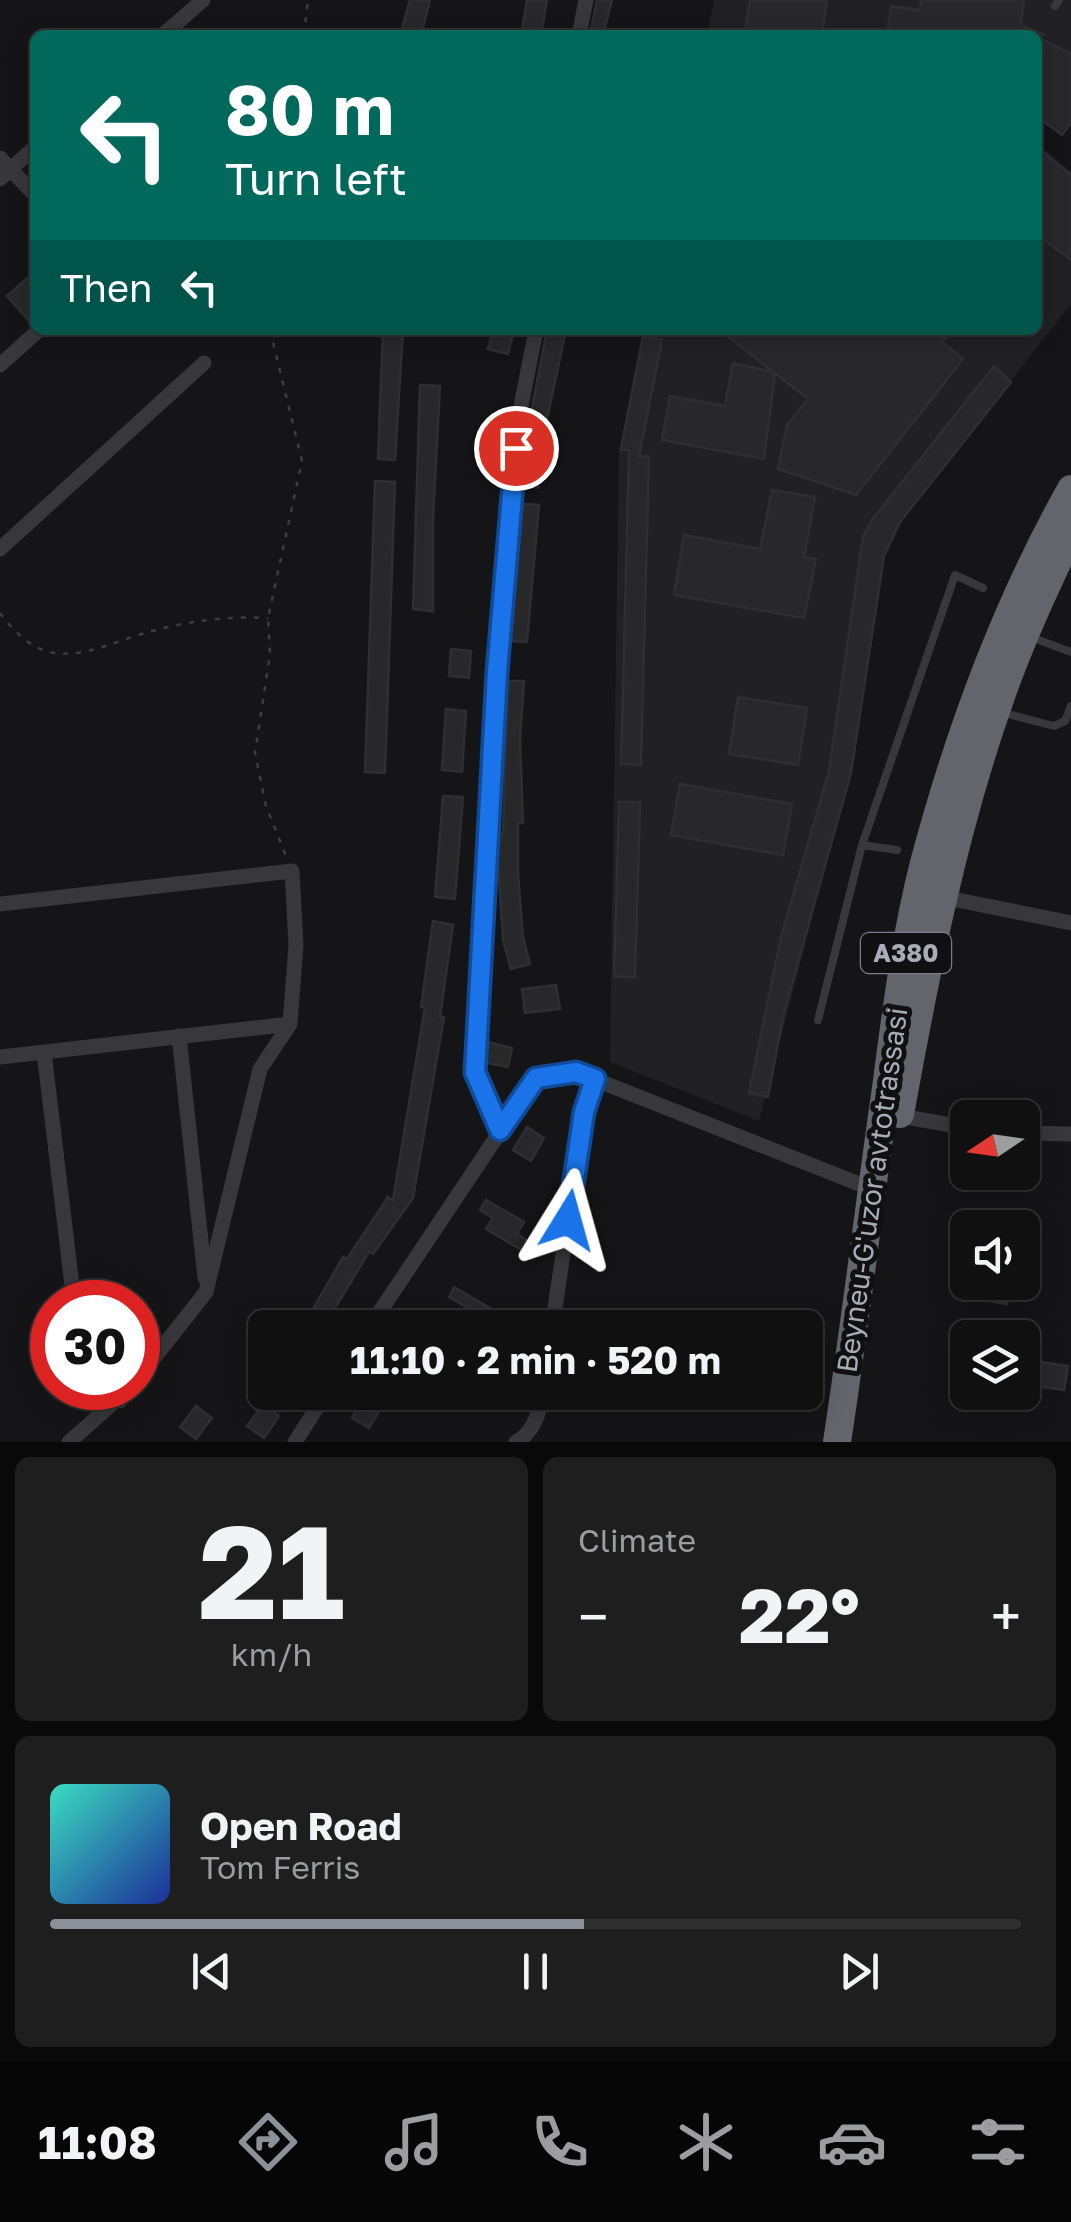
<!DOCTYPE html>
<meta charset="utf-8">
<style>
body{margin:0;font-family:"Golos Text",sans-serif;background:#1e1e1f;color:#f1f3f6;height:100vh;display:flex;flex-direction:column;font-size:38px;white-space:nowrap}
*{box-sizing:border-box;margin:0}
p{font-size:32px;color:#9c9d9f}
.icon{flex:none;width:55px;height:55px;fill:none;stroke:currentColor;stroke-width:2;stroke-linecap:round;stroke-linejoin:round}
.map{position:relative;height:1442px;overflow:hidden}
.side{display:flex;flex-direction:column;gap:15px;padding:15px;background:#090909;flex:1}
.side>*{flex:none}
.guide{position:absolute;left:30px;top:30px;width:1012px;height:305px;border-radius:15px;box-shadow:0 5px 25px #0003,0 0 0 2px #303031;background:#00695c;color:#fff;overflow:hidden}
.needle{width:65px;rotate:257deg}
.fabs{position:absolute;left:950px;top:1100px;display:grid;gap:20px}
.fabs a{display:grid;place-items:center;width:90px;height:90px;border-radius:15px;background:#101011;box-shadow:0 5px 25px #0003,0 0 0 2px #303031;font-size:50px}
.speed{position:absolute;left:30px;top:1280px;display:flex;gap:20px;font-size:50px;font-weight:700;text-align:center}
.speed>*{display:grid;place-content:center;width:130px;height:130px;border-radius:50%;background:#101011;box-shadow:0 5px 25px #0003,0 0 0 2px #303031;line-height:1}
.speed .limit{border:15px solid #d22;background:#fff;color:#111}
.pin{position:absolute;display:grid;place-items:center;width:85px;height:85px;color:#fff;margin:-42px;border:5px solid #fff;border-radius:50%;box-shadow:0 2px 10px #0007}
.me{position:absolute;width:110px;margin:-55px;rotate:8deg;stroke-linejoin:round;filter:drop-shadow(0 0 8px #0008)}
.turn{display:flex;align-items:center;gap:35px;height:210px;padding:0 30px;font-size:45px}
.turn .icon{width:130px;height:130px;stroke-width:2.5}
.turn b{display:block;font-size:70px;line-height:85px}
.then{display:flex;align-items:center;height:95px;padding:0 30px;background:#0003;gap:20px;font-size:38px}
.big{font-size:75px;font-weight:700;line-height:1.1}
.side .tile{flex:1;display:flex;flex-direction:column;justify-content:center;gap:15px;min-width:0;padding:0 35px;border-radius:15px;background:#1e1e1f}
.side .dial{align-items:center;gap:0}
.dial b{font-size:130px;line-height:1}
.song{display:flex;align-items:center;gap:30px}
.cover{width:120px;height:120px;border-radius:15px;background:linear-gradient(135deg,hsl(170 70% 55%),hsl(230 70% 35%))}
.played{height:10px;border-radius:5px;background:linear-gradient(90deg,#8c9099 55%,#303031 55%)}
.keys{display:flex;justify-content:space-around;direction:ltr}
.heat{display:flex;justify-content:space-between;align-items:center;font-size:55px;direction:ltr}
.side .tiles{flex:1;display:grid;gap:15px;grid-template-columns:1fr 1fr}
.tile:last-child{grid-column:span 2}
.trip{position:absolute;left:248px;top:1310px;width:575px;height:100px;border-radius:15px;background:#101011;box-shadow:0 5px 25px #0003,0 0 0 2px #303031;font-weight:700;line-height:100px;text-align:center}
.dock{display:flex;height:160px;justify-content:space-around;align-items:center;background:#060607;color:#9c9d9f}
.dock .icon{width:70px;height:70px}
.dock .on{color:#8c9099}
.dock b{font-size:45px;color:#f1f3f6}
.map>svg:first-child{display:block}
</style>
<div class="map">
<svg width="1071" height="1442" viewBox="0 0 1071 1442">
<rect width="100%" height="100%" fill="#151517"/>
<path fill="#212124" d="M714 0H1071V60L1038 100V35H707Z
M1038 144 1071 172V304L900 522 884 557 848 781 759 1121 610 1062 619 451 643 330H1038Z"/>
<path fill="#28282b" stroke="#2f2f33" stroke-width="2.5" d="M410 0H430L421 35 401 32Z
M527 0H547L541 35H521Z
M597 0H612L603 35H590Z
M750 0H827L822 35 745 32Z
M921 0H1024L1021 25 1045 35H887L891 6 920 10Z
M1038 37 1071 54V123L1062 135 1038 117Z
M1038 148 1071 175V260L1038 235Z
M35 271V316L29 321 7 296Z
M383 330H403L395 460 378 459Z
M493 330H514L508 354 488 349Z
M547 330H566L545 428 550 429 538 488 525 484 531 413Z
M720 330H952L942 342 963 359 856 495 778 469 787 425 808 399 775 373 764 459 662 440 670 396 725 406 733 363 773 372Z
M643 337 662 340 639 456H649L641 765 621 764 629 451 621 449Z
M994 366 1011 382 900 522 884 556 851 773 784 1012 768 1097 749 1093 781 937 829 771 863 537 872 520Z
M420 385 440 386 433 519V611L413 609Z
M375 481 395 482 385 773 365 772Z
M772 490 815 497 804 557 816 559 804 618 674 595 684 535 760 549Z
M523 504 539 505 527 642 511 641Z
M451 649 471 651 469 678 449 676Z
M508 681H524L520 739 523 823H518V872L523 937 530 964 511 969 503 940 498 860 499 834H503Z
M738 697 807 708 798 765 729 754Z
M446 709 466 711 462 772 442 770Z
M680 784 792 804 783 855 671 835Z
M443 796 463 797 455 899 435 897Z
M619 802H640L635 977 614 976Z
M433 921 453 925 440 1017H444L413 1198 373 1254 369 1252 323 1328H302L343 1257 347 1259 388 1197 393 1200 425 1007H421Z
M556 985 560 1009 525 1013 522 989Z
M488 1042 512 1048 508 1067 487 1063Z
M527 1127 544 1138 531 1161 513 1150Z
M486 1200 524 1222 517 1234 530 1242 525 1252 486 1229 493 1218 480 1210Z
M979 1282H1011L1007 1304 976 1299Z
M454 1287 507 1318 502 1328 449 1297Z
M1022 1359 1068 1366 1064 1390 1022 1384Z
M366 1395 383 1405 369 1428 352 1418Z
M263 1404 279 1416 264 1438 247 1426Z
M196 1406 212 1418 196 1439 180 1427Z"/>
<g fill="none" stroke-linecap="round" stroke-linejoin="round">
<path stroke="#3d3e43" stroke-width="2.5" stroke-dasharray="5 8" stroke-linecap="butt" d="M304 35 308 0
M270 330 302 461 268 618 270 654 255 753 266 806 286 856
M0 613C13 631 32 650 55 653 86 657 116 641 145 633 186 621 227 616 268 618"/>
<path stroke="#37373c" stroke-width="8" d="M1055 6 1059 0
M1028 636 1071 652
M1000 712 1054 726 1065 721 1071 706
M897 850 862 845 955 575 983 588
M818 1020 862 845"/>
<path stroke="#37373c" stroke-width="15" d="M163 35 203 0
M579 35 586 0
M0 158 35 195
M0 179 35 147
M0 365 39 330
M0 549 204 363
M943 897 1071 923
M0 904 292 871 296 945 290 1024 260 1069 206 1292 138 1378
M179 1036 205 1278
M44 1052 74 1302
M0 1057 290 1024
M900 1116 968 1128
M500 1130 475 1071 497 672 520 411 536 330
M1022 1133 1071 1134
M369 1328 536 1078 576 1072 872 1189
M552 1328 584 1113 595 1079
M93 1388 96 1393 120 1401
M69 1442 130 1388
M295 1442 327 1392
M516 1442C534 1433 540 1411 543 1392"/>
<path stroke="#63656d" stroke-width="28" d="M900 1114C925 977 951 840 997 708 1017 648 1044 590 1071 533
M837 1442C855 1324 869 1206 886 1088 896 1013 905 937 924 863 958 735 1006 605 1071 489"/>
</g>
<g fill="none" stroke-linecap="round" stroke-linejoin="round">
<defs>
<path id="route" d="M516 448 497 672 475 1072 500 1130 536 1078 576 1072 595 1079 584 1112 568 1220"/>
</defs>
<use href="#route" stroke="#114b97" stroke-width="25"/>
<use href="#route" stroke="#1a73e8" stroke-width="18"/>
</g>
<g text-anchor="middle" stroke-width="10" stroke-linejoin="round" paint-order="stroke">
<rect fill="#101012" stroke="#7a7d86" stroke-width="2.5" x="861" y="933" width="90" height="40" rx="8"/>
<g font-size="25" font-weight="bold" fill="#a8acb7">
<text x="906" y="962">A380</text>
</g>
<g font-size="28" fill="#a8acb7" stroke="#101012">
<text transform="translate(872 1190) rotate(-82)" y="10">Beyneu-G'uzor avtotrassasi</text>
</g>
</g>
</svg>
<div class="fabs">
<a><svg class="needle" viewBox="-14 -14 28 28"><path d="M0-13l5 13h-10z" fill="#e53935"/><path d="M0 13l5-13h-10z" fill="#9c9d9f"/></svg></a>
<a><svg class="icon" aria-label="sound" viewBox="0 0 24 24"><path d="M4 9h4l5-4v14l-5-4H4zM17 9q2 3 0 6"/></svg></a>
<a><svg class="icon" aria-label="layers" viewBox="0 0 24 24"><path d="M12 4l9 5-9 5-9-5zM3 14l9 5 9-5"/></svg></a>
</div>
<div class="speed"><div class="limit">30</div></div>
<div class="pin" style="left:516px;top:448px;background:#d93025"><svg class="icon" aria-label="arrive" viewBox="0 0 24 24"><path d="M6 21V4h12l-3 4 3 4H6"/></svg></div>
<svg class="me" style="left:568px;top:1220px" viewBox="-20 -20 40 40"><path d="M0-17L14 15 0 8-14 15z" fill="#1a73e8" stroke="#fff" stroke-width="4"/></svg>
<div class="trip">11:10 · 2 min · 520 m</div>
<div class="guide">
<div class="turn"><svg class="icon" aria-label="left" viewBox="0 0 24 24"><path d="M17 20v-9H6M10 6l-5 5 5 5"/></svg><div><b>80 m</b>Turn left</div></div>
<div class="then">Then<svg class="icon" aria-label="left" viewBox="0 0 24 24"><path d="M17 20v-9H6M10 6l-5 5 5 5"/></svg></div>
</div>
</div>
<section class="side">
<div class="tiles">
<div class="tile dial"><b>21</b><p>km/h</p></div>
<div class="tile"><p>Climate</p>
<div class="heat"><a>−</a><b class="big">22°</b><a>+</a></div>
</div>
<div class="tile">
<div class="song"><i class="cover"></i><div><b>Open Road</b><p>Tom Ferris</p></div></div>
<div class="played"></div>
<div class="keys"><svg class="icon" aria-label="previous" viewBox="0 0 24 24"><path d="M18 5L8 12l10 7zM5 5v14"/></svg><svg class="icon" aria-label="pause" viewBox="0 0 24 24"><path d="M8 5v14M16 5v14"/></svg><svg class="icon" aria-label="next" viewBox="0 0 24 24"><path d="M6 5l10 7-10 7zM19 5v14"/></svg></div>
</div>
</div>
</section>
<nav class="dock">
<b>11:08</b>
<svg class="icon on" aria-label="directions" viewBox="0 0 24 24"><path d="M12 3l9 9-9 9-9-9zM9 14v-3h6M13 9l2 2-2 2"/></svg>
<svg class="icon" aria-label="music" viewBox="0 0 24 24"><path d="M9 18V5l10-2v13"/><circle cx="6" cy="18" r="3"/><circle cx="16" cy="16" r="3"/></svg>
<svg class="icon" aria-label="phone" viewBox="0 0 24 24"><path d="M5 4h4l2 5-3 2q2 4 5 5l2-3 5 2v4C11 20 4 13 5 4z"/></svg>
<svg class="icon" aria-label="climate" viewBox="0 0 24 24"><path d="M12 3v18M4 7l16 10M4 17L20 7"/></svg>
<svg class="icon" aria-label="car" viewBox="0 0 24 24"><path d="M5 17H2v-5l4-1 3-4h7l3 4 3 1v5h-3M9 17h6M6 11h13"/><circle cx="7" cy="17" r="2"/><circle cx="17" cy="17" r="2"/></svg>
<svg class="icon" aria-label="filters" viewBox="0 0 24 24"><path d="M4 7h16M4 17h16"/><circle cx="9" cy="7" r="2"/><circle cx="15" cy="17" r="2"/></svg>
</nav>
